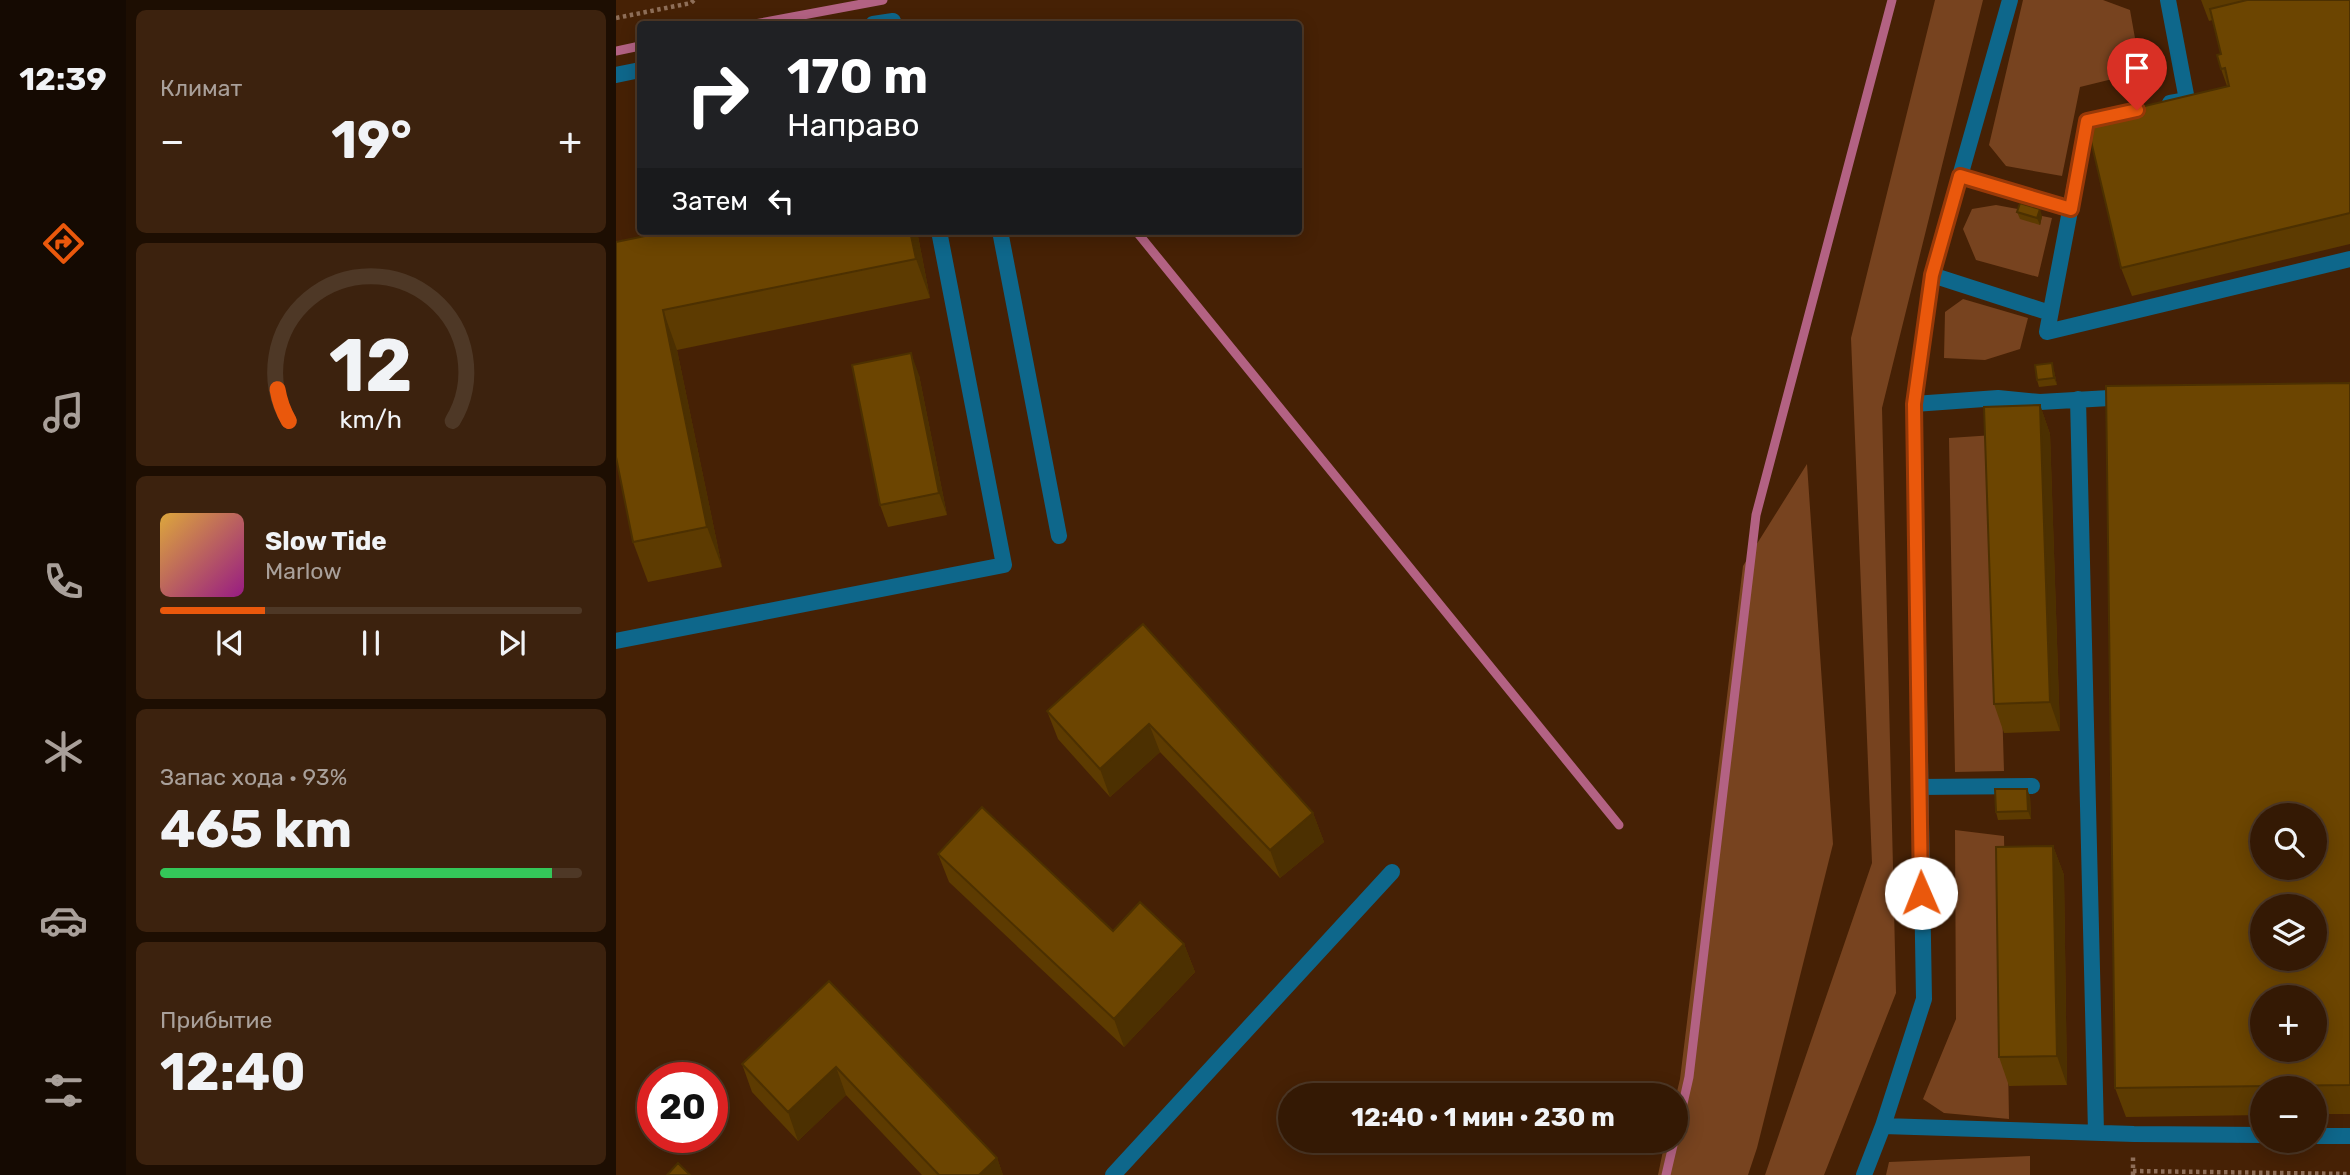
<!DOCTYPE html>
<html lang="ru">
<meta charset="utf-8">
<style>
body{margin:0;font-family:Rubik,sans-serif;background:#3c220e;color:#f1f3f6;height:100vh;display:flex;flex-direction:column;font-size:26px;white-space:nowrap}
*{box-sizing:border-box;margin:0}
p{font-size:23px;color:#a9a09a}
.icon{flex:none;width:38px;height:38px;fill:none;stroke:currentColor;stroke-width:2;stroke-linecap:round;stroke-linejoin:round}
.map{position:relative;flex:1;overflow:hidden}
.side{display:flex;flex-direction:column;gap:10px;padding:10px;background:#1d0e02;width:490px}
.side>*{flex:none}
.guide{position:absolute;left:21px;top:21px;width:665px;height:214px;border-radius:7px;box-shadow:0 4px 18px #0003,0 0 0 2px #4e3826;background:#202124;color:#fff;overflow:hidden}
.tools{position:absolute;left:1634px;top:803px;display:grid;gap:14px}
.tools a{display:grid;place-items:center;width:77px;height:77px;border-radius:50%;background:#341904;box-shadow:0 4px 18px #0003,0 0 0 2px #4e3826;font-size:35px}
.speed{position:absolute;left:21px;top:1062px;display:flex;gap:14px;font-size:35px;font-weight:700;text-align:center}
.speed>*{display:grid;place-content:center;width:91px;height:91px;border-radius:50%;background:#341904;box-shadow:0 4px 18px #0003,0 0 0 2px #4e3826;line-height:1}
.speed .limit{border:10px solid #d22;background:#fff;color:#111}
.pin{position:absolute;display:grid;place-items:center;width:60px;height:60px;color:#fff;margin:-72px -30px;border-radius:50% 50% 50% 0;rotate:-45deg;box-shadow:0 0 7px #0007}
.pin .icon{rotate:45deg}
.me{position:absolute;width:77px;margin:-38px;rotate:359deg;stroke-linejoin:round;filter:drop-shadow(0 0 5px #0008)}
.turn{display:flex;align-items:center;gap:24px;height:147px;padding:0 35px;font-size:32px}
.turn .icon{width:91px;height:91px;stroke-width:2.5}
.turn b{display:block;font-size:49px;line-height:60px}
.then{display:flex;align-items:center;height:66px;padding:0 35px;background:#0003;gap:14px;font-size:26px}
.big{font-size:52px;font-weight:700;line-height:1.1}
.side .card{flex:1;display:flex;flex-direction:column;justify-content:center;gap:10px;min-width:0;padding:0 24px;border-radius:10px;background:#3c220e}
.side .dial{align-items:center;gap:0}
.dial svg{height:182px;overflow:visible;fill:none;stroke:#4e3826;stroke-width:7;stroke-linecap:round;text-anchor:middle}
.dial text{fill:#f1f3f6;stroke:none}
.song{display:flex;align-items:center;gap:21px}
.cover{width:84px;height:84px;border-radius:10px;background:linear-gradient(135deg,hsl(40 70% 55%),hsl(310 70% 35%))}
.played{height:7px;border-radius:4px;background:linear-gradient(90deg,#ea580c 25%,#4e3826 25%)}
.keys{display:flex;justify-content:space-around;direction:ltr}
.heat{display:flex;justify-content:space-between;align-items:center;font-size:38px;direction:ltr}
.charge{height:10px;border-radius:5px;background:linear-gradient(90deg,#34c759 93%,#4e3826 0)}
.trip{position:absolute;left:662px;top:1083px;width:410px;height:70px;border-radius:35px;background:#341904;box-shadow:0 4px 18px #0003,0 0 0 2px #4e3826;font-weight:700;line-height:70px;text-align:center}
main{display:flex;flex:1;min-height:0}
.tab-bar{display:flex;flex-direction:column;width:126px;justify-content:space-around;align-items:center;background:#150a02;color:#a9a09a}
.tab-bar .icon{width:49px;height:49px}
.tab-bar .current{color:#ea580c}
.tab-bar b{font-size:32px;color:#f1f3f6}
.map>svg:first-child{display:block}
</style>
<main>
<nav class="tab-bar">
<b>12:39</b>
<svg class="icon current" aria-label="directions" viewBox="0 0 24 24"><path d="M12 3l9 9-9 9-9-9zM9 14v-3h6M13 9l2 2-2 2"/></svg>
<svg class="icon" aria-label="music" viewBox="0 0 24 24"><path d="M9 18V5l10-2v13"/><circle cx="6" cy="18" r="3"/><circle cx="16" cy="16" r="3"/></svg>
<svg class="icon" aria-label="phone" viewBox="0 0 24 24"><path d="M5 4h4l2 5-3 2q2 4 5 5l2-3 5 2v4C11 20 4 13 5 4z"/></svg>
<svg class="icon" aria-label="climate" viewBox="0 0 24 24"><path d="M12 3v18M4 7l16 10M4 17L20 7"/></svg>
<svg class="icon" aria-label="car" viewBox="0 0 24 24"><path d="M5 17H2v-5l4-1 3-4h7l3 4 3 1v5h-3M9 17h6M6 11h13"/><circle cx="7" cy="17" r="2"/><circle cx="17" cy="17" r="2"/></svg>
<svg class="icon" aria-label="filters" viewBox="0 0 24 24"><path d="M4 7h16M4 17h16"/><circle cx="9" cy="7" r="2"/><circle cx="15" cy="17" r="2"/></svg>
</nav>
<section class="side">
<div class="card"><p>Климат</p>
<div class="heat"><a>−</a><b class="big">19°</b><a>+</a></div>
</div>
<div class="card dial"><svg viewBox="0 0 100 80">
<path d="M14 69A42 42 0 1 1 86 69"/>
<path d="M14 69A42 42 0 0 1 9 55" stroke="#ea580c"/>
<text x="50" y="56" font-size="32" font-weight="700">12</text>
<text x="50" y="72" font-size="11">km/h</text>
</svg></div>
<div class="card">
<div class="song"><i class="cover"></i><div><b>Slow Tide</b><p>Marlow</p></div></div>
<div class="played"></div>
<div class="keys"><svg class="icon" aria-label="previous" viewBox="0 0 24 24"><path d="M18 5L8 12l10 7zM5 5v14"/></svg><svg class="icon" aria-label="pause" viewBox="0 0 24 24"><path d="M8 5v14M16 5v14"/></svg><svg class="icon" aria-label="next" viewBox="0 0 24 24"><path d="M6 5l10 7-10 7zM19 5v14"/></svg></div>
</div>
<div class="card"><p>Запас хода · 93%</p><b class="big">465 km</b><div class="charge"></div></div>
<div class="card"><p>Прибытие</p><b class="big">12:40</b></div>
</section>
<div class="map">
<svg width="1734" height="1175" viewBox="0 0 1734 1175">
<rect width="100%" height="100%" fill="#462105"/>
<path fill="#77431f" d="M1319 0H1367L1266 408 1280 993 1208 1175H1149L1256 863 1235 338Z
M1407 0H1487L1514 10 1525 72 1464 87 1446 176 1390 166 1373 145Z
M1380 205 1407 210 1424 225 1426 216 1436 218 1422 277 1360 260 1347 229 1356 209Z
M1347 299 1412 318 1404 349 1369 360 1328 358 1329 312Z
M1378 435 1388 771 1339 772 1333 438Z
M1191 464 1217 844 1141 1148 1132 1175H1042L1049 1141H1059V1100L1064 1079 1127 566Z
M1339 830 1388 836 1393 1119 1328 1113 1307 1099 1340 1019Z
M1414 1156V1175H1270L1273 1162Z"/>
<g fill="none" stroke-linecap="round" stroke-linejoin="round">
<path stroke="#b36283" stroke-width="9" d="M139 24 267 0
M0 51 24 46
M520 231 1003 825
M1059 1139 1073 1077 1140 515 1276 0
M1050 1175 1058 1141"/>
<path stroke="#8e6e58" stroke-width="4.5" stroke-dasharray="3.5 3.5" stroke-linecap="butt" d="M0 18 75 3 78 0
M1517 1171 1734 1174
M1517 1175V1155"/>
<path stroke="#0e678b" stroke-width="16" d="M1552 0 1571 100 1554 103
M257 24 277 21 278 24
M0 75 24 70
M1488 118 1471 121 1431 332 1734 259
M1344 176 1455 209
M384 231 443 536
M1316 275 1434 313
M1462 399 1480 1132
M1298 404 1382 398 1424 402 1511 397
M0 641 388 565 323 231
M1303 787 1416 786
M1267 1126 1518 1134 1647 1135
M1699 1136H1734
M497 1175 776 872
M1248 1175 1267 1126 1308 999 1298 404 1316 275 1394 0"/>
</g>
<path fill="#5d3b01" d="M1585 0H1734V244L1516 296 1505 268 1611 86 1605 69V54L1597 20 1593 21Z
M1401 212 1426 216 1424 225 1404 219Z
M301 231 314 298 61 350 106 567 32 582 17 542 0 242Z
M1438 371 1441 385 1423 387 1421 380Z
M303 375 331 515 272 527 264 505Z
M1734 383V1114H1699V1088H1647V1115L1510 1117 1499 1088Z
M1424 405 1434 434 1444 731 1388 733 1378 704Z
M527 624 697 813 708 842 664 878 544 752 494 797 442 739 431 711Z
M1414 796 1415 819 1382 820 1380 812Z
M1437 846 1448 875 1451 1085 1393 1086 1383 1057Z
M322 854 497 931 568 944 579 972 508 1047 333 882Z
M213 981 381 1158 387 1175H306L230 1095 182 1141 136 1092 126 1064Z"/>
<path fill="#4c3001" d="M1424 209 1426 216 1424 225 1421 218Z
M294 231H301L314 298 300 259Z
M47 310 61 350 106 567 91 527Z
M295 353 303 375 331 515 323 493Z
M1436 363 1438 371 1441 385 1438 378Z
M1424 405 1434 434 1444 731 1434 702Z
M533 724 544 752 494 797 484 769Z
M1411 789 1414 796 1415 819 1412 811Z
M697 813 708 842 664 878 654 850Z
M1437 846 1448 875 1451 1085 1441 1056Z
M568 944 579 972 508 1047 498 1019Z
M220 1067 230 1095 182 1141 172 1112Z
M381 1158 387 1175H363Z"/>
<path fill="#6c4501" stroke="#4c3001" stroke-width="2" fill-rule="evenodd" d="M1631 0H1734V213L1505 268 1470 120 1613 86 1609 68 1605 69 1601 55 1605 54 1594 9Z
M1404 203 1424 209 1421 218 1401 212Z
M53 231H294L300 259 47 310 91 527 17 542 0 457V242Z
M295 353 323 493 264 505 236 365Z
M1436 363 1438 378 1421 380 1419 365Z
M1734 383V1085L1499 1088 1490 386ZM1647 816H1699V868H1647ZM1647 906H1699V959H1647ZM1647 998H1699V1050H1647Z
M1424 405 1434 702 1378 704 1368 407Z
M527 624 697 813 654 850 533 724 484 769 431 711Z
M1379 789H1411L1412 811 1380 812Z
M366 807 497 931 524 902 568 944 498 1019 322 854Z
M1437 846 1441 1056 1383 1057 1380 847Z
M213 981 381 1158 363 1175H323L220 1067 172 1112 126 1064Z
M62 1163 74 1175H51Z"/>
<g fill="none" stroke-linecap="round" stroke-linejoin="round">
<defs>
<path id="route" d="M1305 893 1298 404 1316 275 1344 176 1455 209 1471 121 1521 110"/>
</defs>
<use href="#route" stroke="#983908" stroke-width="18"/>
<use href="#route" stroke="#ea580c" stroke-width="12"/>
</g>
</svg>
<div class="tools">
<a><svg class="icon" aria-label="search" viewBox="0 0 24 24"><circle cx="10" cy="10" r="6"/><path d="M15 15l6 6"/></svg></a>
<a><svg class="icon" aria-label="layers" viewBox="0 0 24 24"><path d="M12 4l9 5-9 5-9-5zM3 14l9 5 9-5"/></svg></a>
<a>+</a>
<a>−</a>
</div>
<div class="speed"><div class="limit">20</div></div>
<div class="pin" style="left:1521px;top:110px;background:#d93025"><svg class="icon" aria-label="arrive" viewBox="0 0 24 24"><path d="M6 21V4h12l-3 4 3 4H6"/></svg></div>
<svg class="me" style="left:1305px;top:893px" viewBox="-20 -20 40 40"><circle r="19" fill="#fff"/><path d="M0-13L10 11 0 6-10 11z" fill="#ea580c"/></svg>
<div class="trip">12:40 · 1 мин · 230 m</div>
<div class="guide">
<div class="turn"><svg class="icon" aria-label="right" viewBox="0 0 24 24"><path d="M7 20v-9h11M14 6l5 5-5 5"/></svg><div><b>170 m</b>Направо</div></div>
<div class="then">Затем<svg class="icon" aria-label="left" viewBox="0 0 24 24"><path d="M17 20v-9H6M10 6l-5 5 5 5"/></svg></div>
</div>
</div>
</main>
